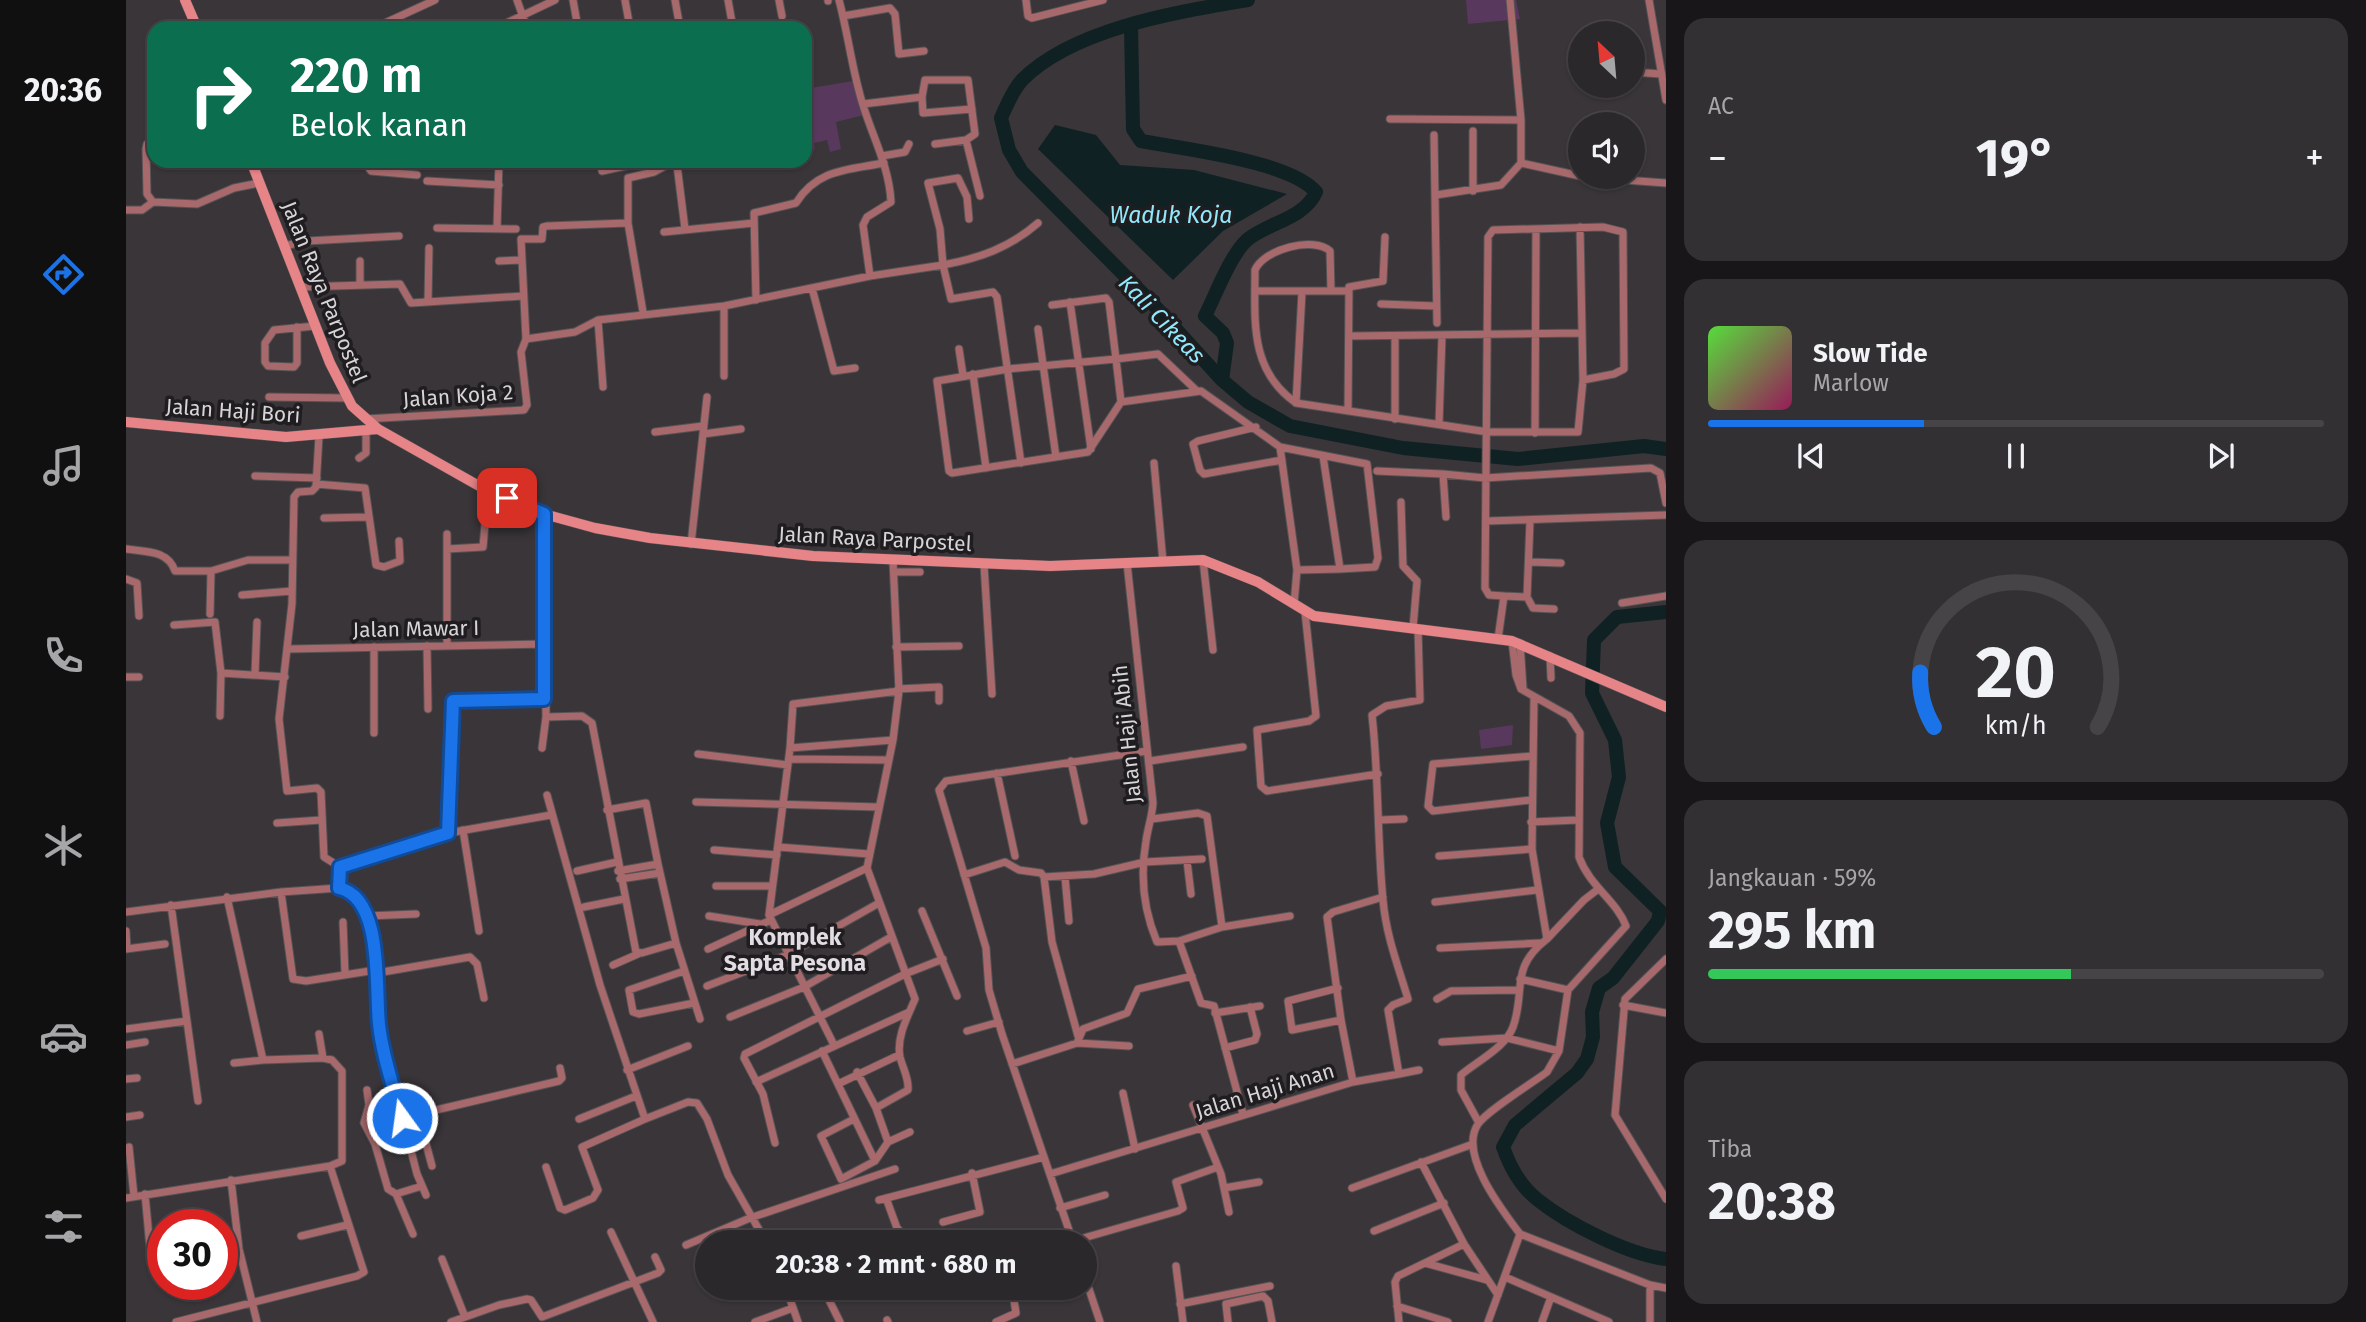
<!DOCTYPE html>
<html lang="id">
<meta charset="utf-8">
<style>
body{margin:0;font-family:"Fira Sans",sans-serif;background:#333033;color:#f1f3f6;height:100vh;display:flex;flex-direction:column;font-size:26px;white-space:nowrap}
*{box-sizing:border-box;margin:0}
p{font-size:23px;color:#a6a6a9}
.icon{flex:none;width:38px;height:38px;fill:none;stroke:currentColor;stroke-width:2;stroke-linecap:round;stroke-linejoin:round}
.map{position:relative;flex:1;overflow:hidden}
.details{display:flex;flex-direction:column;gap:18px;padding:18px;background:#181618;width:700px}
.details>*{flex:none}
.top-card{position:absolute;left:21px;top:21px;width:665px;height:147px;border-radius:21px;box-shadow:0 2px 5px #0004,0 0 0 2px #474447;background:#0b6e4f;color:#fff;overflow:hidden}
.needle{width:46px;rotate:334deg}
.buttons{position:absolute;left:1442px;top:21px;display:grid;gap:14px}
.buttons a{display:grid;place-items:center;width:77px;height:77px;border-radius:50%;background:#2b282b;box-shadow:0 2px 5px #0004,0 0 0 2px #474447;font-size:35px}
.speed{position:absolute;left:21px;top:1209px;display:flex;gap:14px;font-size:35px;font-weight:700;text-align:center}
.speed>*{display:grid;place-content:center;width:91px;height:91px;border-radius:50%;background:#2b282b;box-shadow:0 2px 5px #0004,0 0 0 2px #474447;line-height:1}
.speed .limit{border:10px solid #d22;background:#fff;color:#111}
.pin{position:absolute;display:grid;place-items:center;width:60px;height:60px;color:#fff;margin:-30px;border-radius:14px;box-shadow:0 4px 10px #0006}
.me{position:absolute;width:77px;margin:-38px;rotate:346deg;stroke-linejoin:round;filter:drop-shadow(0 0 5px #0008)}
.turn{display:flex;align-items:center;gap:24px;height:147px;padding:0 28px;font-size:32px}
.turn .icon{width:91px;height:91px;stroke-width:2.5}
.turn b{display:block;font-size:49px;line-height:60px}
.big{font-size:52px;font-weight:700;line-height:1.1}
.details .widget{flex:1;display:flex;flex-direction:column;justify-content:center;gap:10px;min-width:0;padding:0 24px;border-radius:21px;background:#333033}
.details .dial{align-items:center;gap:0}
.dial svg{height:182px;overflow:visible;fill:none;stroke:#474447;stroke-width:7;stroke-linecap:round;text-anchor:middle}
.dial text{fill:#f1f3f6;stroke:none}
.song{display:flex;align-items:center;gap:21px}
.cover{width:84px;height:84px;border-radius:10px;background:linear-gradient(135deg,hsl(110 70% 55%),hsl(330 70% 35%))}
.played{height:7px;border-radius:4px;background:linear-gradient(90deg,#1a73e8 35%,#474447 35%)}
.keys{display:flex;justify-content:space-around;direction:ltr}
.heat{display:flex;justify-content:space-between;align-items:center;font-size:38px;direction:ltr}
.charge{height:10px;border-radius:5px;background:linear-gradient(90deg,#34c759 59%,#474447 0)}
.trip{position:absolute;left:569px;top:1230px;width:402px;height:70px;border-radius:35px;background:#2b282b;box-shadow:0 2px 5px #0004,0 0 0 2px #474447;font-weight:700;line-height:70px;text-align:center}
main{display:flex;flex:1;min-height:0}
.tab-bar{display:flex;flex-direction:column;width:126px;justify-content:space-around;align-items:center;background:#111011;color:#a6a6a9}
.tab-bar .icon{width:49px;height:49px}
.tab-bar .selected{color:#1a73e8}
.tab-bar b{font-size:32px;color:#f1f3f6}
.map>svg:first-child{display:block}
</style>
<main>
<nav class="tab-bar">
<b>20:36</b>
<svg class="icon selected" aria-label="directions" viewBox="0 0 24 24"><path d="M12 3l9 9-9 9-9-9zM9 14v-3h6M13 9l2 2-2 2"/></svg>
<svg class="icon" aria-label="music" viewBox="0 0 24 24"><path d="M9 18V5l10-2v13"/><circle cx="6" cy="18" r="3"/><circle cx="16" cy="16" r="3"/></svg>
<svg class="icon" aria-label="phone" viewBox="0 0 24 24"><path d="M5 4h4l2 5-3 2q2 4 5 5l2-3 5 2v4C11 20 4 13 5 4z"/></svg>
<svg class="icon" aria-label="climate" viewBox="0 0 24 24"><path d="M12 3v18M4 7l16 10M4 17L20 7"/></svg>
<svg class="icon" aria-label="car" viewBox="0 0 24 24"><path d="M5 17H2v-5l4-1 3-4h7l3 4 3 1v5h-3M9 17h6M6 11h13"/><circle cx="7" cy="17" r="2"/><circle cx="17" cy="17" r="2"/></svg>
<svg class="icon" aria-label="filters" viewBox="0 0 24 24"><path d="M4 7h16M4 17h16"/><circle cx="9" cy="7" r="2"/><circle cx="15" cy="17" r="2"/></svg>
</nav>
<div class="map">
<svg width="1540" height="1322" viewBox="0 0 1540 1322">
<rect width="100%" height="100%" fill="#393539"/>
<path fill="#59385d" d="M1340 0H1390L1394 19 1342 24Z
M727 81 738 115 710 122 715 149 704 152 701 140 688 143 689 149 679 151V89Z
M1387 725 1386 745 1355 749 1353 730Z"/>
<path fill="#102124" d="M929 125 970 135 994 165 1068 170 1161 194 1097 231 1047 280 912 149Z"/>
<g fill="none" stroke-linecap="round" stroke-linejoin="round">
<path stroke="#102124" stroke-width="14" d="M1122 0C1052 12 948 28 896 80 886 91 881 105 875 118L883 150 896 172 1027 304 1096 380 1122 402 1164 426 1277 448 1392 459 1518 446 1540 449
M1005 27 1007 129 1015 141C1057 149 1164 161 1190 192 1178 219 1143 222 1121 240 1105 254 1089 296 1079 316L1097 333 1101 343 1096 380
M1540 612 1491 617 1468 640 1466 693 1489 740 1493 777 1481 823 1489 867 1534 911 1532 921 1487 978 1473 988 1466 1012 1467 1037 1461 1059 1451 1073 1389 1125 1377 1147C1384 1167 1395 1187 1412 1200 1442 1224 1503 1255 1540 1259"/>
<defs>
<path id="street" d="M391 0 401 28
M447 0 452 28
M499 0 504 28
M549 0 554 28
M602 0 607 28
M653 0 656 16
M702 0V1
M713 0C721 30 725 61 733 91 742 129 763 162 765 202L741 217 737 225 744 276
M900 0 902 16 906 18 977 0
M1523 0 1540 100
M717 16 764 8 769 14 773 54 798 51
M248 28 309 0
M370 28 429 0
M1507 72 1535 74
M796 97 797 113 846 109
M737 104 796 97 799 80H842L849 134 840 140 809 144
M1264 119 1395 120
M1347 131V191
M1308 135 1311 323
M840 140 854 196
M756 156 779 152 783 144
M238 161 245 171 291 175
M475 161 476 171 523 161
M1395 163 1454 176
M1457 177 1540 183
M301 181 373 185
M1310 195 1375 185 1395 163V120L1384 0
M27 202 21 194 20 149 21 144 28 141
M0 210H16L27 202 71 204 108 188 133 183
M843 219 841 197 832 178 802 183 814 229 817 265C854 258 883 248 912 223
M311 228 390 229
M371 229 373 161
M538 232 628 223
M158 246 181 241 273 236
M234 261V284
M373 261 396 260
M174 287 274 284 285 303 397 296
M686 288 708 371 729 368
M1129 291H1222
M1205 291 1204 251C1188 236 1138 249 1129 270 1129 321 1123 370 1170 403L1362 432H1452L1457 380 1454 227
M630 300 628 213 670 203C691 169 722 170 758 163
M302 302 303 248
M944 302 965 449
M1255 304 1310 306
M926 305 980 298 983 302 990 359 882 369 811 381 823 471 826 473 962 452 995 402 1075 391 1154 447 1171 570 1168 604
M517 312 502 223V178L528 172 545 163 551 165 559 229
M472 320 477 387
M171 327V363L168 367 142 366 139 362V343L148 330 189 326
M912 329 930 457
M1224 336 1455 333
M1269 336V419
M400 339 449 332 472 320 598 306 744 276 817 265 825 299 867 292 871 297 895 463
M833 349 837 375
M847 374 860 468
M598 376V306
M143 397 220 398
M995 402 990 359 1032 354 1071 391
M1170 403 1176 292
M1222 411 1223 287 1257 281 1259 237
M239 419 398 410 401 405 395 352 400 339 395 239H416L417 227 421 226 502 223
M1313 424 1316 336
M1130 427 1072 441 1067 444 1074 470 1078 474 1156 460
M529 432 577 426
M1409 433 1410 229
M577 434 615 429
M193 436 190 487 186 491 172 492 168 497 166 604 153 719 161 791 191 788 195 792 198 857 214 867 322 833 425 815
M1154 447 1241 464 1252 558 1249 567 1214 569
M233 458 240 453V431
M1028 463 1037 562
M1251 471 1317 474 1320 517
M1317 474 1359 478 1525 468 1534 473 1540 503
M129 476 191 478
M190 484 239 488 250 565 258 567 274 561 273 541
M1275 502 1277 566 1291 581 1287 628
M198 518 242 517
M1361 521 1540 515
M321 534V646
M565 544 581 397
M0 549C20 552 42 550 49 571H85L122 560H166
M321 549 357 547 362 491
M1077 560 1087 650
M1404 562 1435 563
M1001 563 1027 803C1026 817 1022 827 1020 841 1014 876 1017 909 1031 942L1053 941 1075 1003 1088 1006 1117 1114
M858 565 866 694
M1171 570 1214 569 1197 456
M768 572H794
M0 579 11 583 13 616
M116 595 166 591
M1378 596 1363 595 1359 588 1362 237 1367 230 1477 227 1497 232 1498 369 1488 374 1457 380
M1401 597 1407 608 1428 609
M1496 603 1540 596
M1179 612 1190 716 1183 721 1131 730 1135 786 1141 791 1252 774
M84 614 85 571
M48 625 89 622 95 673
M1372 639 1378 596 1401 597 1404 521
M1394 643 1397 688
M301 646 302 709
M770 647 833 646
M163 649 418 644
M1424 656 1425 678
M129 674 131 622
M0 677H13
M772 689 813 687V701
M94 716 95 673 159 677
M420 717 456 716 466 723 510 952 516 953 550 943
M248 733V647
M416 748 420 717 418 514
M664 748 667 704 773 691
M572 754 662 765
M663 759 763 760
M945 761 958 821
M1024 761 1117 747
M871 773 889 856
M421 795 474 985 519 1119 562 1102 571 1103 581 1119 602 1175 640 1242
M1405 800 1307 811 1302 806 1307 764 1406 756
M570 802 752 807
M481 810 520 803 532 864
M1026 819 1072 813 1081 816 1096 927 1053 941
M1254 820 1278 819
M1405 822 1452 820
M151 823 195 820
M337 830 353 931
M322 833 327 701 418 699
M652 847 743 854
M588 850 651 855
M1313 856 1406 849
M1061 861 1065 894
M451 871 491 862
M492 871 532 864 550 943 574 1019
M838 875 879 862 893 870 915 873 918 877 968 874 1019 862 1076 859
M918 877 926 942 952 1036
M939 877 943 921
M494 879 534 873
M590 886H646
M213 888 214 867
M155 892 167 979 180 981 250 970
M1309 902 1411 890
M45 905 72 1101
M458 907 498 899
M796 911 831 996
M0 912 155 892 213 888 223 891 241 916 249 942 253 1026 291 1174 300 1195
M643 915 741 868
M241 916 290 914
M583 916 634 924
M217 922 219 974
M1096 927 1164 916
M0 931 1 949
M1421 939 1458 900 1471 890
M1314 948 1415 943
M0 949 39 944
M582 949 645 920
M1540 959 1499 999 1489 1115 1540 1199
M487 965 512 954
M558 971 503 990 507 1012 513 1014 568 1003
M251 973 344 957 351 964 358 998
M1394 979 1442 990
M581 986 661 955 753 903
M1212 988 1162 1001 1166 1030 1215 1020
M1311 999 1325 991 1391 990
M1497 1005 1540 1013
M1089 1013 1134 1006
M604 1017 678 987 765 937
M0 1029 61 1021
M841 1031 873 1022
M193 1034 197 1058
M1316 1042 1381 1038 1433 1051
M951 1043 957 1029 1001 1013 1012 989 1066 976
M0 1045 19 1042
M708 1045 643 915 664 748 767 740
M1099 1048 1129 1040 1131 1034 1124 1007
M696 1051 749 1161
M108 1063 137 1060
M886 1064 951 1043 1003 1046
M501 1070 562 1046
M1273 1074 1293 1070
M0 1079 11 1078
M630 1082 781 1013
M1227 1082 1273 1074 1262 1010 1267 1005 1282 999C1272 966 1260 935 1257 900 1251 839 1253 777 1246 715L1260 706 1294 700 1292 629
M712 1084 773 1055
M241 1090 243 1105 238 1123 249 1144 262 1189 270 1194 296 1186
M997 1093 1009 1149
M1067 1105 1095 1174 1103 1212
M750 1108 782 1090C783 1078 777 1069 774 1057 770 1037 782 1016 789 999L741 868 767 740 773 691 767 561
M292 1114 306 1166
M0 1117 14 1115
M276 1118 433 1081 436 1078 434 1068
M453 1119 510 1096
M728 1119 695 1136 715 1179 749 1161 762 1142 750 1108 731 1072
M1353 1123 1335 1090V1075C1350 1062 1380 1047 1387 1027 1400 991 1383 968 1421 939L1406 849 1408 698
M762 1142 784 1132
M649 1143 637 1094 618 1058 619 1054 779 974 817 959
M3 1147 8 1196
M1295 1162 1338 1244 1372 1295
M420 1167 434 1208 439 1210 467 1198 472 1190 456 1147 519 1119
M924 1174 1227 1082 1215 1020 1201 917 1207 912 1257 897
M105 1180 113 1249 131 1322
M1098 1188 1133 1182
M1226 1188 1347 1144
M19 1194 24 1248
M270 1194 287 1234
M0 1198 204 1166 216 1161V1071L206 1060 197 1058 137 1060 101 897
M760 1198 771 1228 784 1242
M753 1200 918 1157
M934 1208 979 1195
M817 1222 854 1212 846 1173
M1248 1231 1318 1203
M485 1232 527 1322
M1394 1234 1524 1285 1540 1288
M175 1236 221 1225
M947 1241 1052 1211 1057 1208 1050 1182 1092 1167
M947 1242 876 1034 863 990 860 948 813 790 820 781 1021 751
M560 1245 624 1218 769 1169
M316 1259 339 1317
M1299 1263 1361 1280
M1050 1266 1057 1322
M959 1277 974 1322
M1379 1277 1483 1322
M660 1288 672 1322
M697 1288 714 1322
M1054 1304 1144 1286
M1271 1306 1322 1322
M761 1320 762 1322
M50 1322 231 1276 238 1272 204 1166
M325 1322 373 1305 401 1299 405 1300 416 1317 532 1273 535 1270 529 1257
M629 1322 667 1308
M870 1322 890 1313 886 1288
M1102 1322 1100 1304 1137 1296 1142 1301 1146 1322
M1273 1322 1269 1282 1272 1276 1338 1244
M1362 1322 1394 1234C1376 1210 1332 1154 1352 1124 1362 1110 1405 1084 1421 1072L1433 1051 1442 990 1500 926C1491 901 1464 887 1453 857L1454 733 1443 716 1395 689 1390 675 1386 641
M1416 1322 1425 1297
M1524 1322V1285"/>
<path id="secondary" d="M59 0 71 28
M125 161 204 363 226 406 252 429 362 491 418 514 469 528 524 538 687 556 924 566 1077 560 1132 582 1188 616 1386 641 1540 707
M0 422 160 437 252 429"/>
</defs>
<use href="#street" stroke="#555255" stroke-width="9"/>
<use href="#secondary" stroke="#555255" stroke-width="11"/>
<use href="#street" stroke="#a7696b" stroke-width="7"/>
<use href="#secondary" stroke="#e68487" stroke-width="10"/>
</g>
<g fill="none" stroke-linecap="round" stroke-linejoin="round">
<defs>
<path id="route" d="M276 1118C268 1088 256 1055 253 1024 249 990 258 898 213 888L214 867 322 833 327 701 418 699V514L381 498"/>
</defs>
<use href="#route" stroke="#114b97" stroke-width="18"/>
<use href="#route" stroke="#1a73e8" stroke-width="12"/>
</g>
<g text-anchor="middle" stroke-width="7" stroke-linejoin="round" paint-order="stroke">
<g font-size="21" fill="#d7d4d7" stroke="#1f1d1f">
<text transform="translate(198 292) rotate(68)" y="7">Jalan Raya Parpostel</text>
<text transform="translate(332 396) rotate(-4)" y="7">Jalan Koja 2</text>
<text transform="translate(107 411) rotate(4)" y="7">Jalan Haji Bori</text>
<text transform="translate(749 539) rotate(3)" y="7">Jalan Raya Parpostel</text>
<text transform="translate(290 629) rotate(-1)" y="7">Jalan Mawar I</text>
<text transform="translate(1001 734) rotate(-96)" y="7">Jalan Haji Abih</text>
<text transform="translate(1139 1091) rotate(-17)" y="7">Jalan Haji Anan</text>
</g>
<g font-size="23" font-style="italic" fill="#90e8fa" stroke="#1f1d1f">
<text x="1045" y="223">Waduk Koja</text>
<text transform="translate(1036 319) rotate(46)" y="8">Kali Cikeas</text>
</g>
<g font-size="23" font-weight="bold" fill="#e2dde2" stroke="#1f1d1f">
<text x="669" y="945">Komplek<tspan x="669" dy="26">Sapta Pesona</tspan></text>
</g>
</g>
</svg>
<div class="buttons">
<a><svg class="needle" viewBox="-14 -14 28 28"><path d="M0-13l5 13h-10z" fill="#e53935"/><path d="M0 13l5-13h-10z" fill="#a6a6a9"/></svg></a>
<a><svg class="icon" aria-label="sound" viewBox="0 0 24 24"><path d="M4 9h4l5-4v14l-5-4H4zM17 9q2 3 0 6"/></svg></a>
</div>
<div class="speed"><div class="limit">30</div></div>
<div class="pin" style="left:381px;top:498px;background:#d93025"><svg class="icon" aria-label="arrive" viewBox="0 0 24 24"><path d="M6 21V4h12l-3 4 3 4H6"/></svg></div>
<svg class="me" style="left:276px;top:1118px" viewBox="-20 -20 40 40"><circle r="17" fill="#1a73e8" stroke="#fff" stroke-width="3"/><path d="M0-11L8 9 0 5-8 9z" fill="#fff"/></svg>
<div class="trip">20:38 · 2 mnt · 680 m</div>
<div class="top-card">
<div class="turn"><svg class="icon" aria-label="right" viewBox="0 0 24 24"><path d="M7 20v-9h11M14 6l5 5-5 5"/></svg><div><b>220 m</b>Belok kanan</div></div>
</div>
</div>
<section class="details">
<div class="widget"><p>AC</p>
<div class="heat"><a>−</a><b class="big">19°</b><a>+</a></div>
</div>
<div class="widget">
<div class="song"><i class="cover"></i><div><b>Slow Tide</b><p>Marlow</p></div></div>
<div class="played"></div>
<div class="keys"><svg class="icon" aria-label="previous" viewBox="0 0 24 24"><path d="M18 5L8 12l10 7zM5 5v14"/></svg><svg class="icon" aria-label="pause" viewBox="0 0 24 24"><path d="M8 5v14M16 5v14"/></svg><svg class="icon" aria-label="next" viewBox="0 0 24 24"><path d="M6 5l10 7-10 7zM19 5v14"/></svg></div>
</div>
<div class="widget dial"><svg viewBox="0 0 100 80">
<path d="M14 69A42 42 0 1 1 86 69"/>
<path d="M14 69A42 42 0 0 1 8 45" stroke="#1a73e8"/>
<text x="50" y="56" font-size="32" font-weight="700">20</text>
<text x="50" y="72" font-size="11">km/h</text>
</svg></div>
<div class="widget"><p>Jangkauan · 59%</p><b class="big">295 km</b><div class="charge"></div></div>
<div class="widget"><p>Tiba</p><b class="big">20:38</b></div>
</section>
</main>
